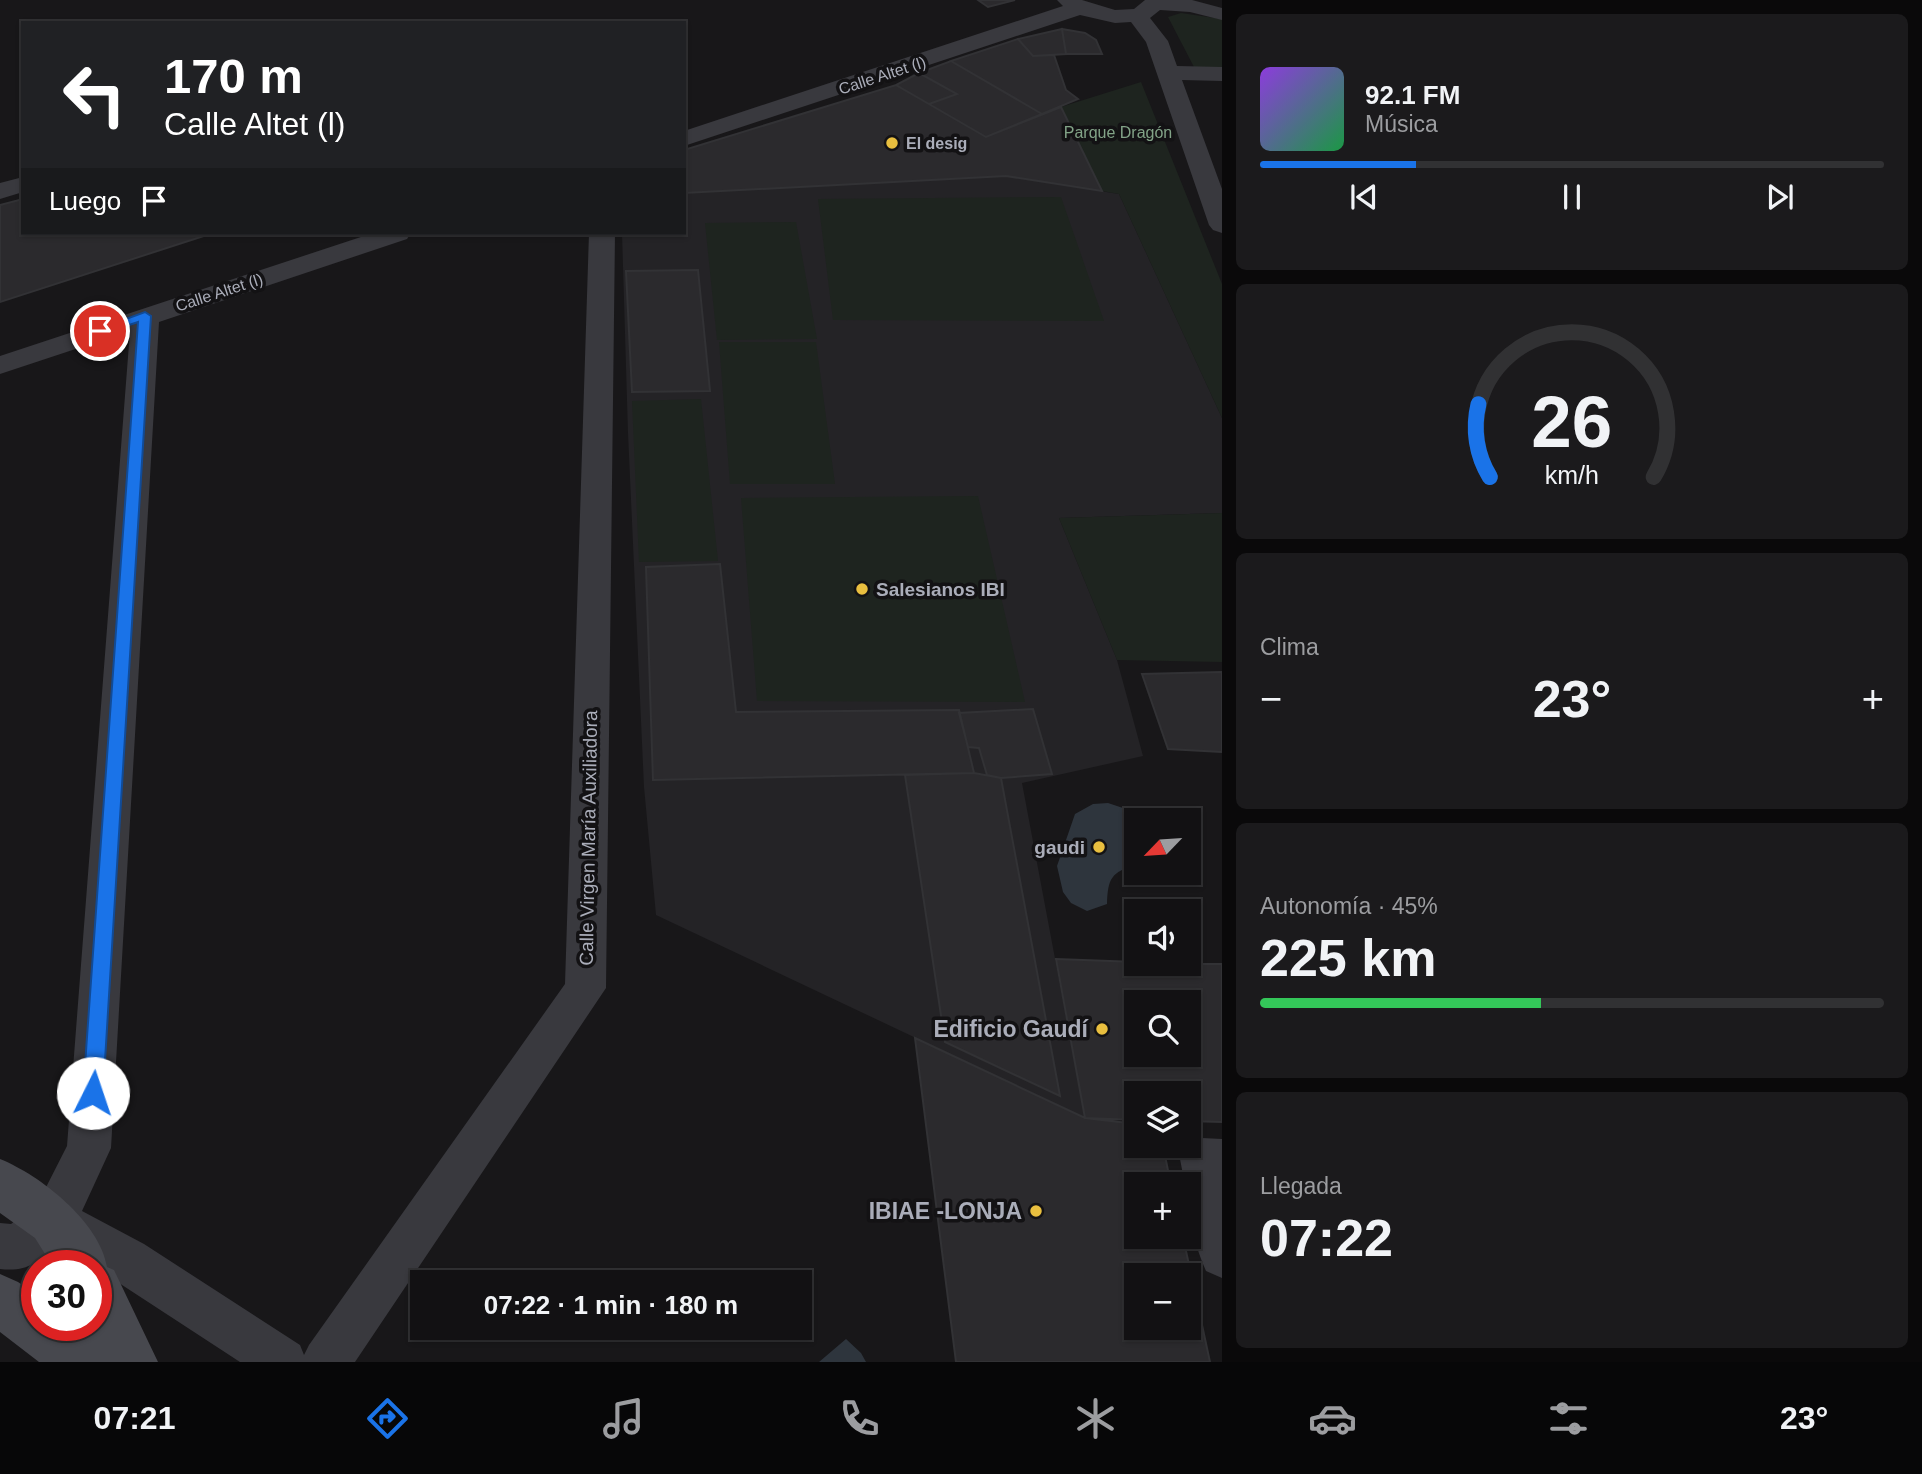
<!DOCTYPE html>
<html lang="es">
<meta charset="utf-8">
<style>
body{margin:0;font-family:Helvetica,sans-serif;background:#1b1a1c;color:#f1f3f6;height:100vh;display:flex;flex-direction:column;font-size:26px;white-space:nowrap}
*{box-sizing:border-box;margin:0}
p{font-size:23px;color:#9c9da0}
.icon{flex:none;width:38px;height:38px;fill:none;stroke:currentColor;stroke-width:2;stroke-linecap:round;stroke-linejoin:round}
.map{position:relative;flex:1;overflow:hidden}
.side{display:flex;flex-direction:column;gap:14px;padding:14px;background:#0a090a;width:700px}
.side>*{flex:none}
.top-card{position:absolute;left:21px;top:21px;width:665px;height:214px;border-radius:0px;box-shadow:0 2px 5px #0004,0 0 0 2px #313133;background:#202124;color:#fff;overflow:hidden}
.needle{width:46px;rotate:245deg}
.buttons{position:absolute;left:1124px;top:808px;display:grid;gap:14px}
.buttons a{display:grid;place-items:center;width:77px;height:77px;border-radius:0px;background:#121113;box-shadow:0 2px 5px #0004,0 0 0 2px #313133;font-size:35px}
.speed{position:absolute;left:21px;top:1250px;display:flex;gap:14px;font-size:35px;font-weight:700;text-align:center}
.speed>*{display:grid;place-content:center;width:91px;height:91px;border-radius:50%;background:#121113;box-shadow:0 2px 5px #0004,0 0 0 2px #313133;line-height:1}
.speed .limit{border:10px solid #d22;background:#fff;color:#111}
.pin{position:absolute;display:grid;place-items:center;width:60px;height:60px;color:#fff;margin:-30px;border:4px solid #fff;border-radius:50%;box-shadow:0 2px 7px #0007}
.me{position:absolute;width:77px;margin:-38px;rotate:4deg;stroke-linejoin:round;filter:drop-shadow(0 0 5px #0008)}
.turn{display:flex;align-items:center;gap:24px;height:147px;padding:0 28px;font-size:32px}
.turn .icon{width:91px;height:91px;stroke-width:2.5}
.turn b{display:block;font-size:49px;line-height:60px}
.then{display:flex;align-items:center;height:66px;padding:0 28px;background:#0003;gap:14px;font-size:26px}
.big{font-size:52px;font-weight:700;line-height:1.1}
.side .card{flex:1;display:flex;flex-direction:column;justify-content:center;gap:10px;min-width:0;padding:0 24px;border-radius:10px;background:#1b1a1c}
.side .dial{align-items:center;gap:0}
.dial svg{height:182px;overflow:visible;fill:none;stroke:#313133;stroke-width:7;stroke-linecap:round;text-anchor:middle}
.dial text{fill:#f1f3f6;stroke:none}
.song{display:flex;align-items:center;gap:21px}
.cover{width:84px;height:84px;border-radius:10px;background:linear-gradient(135deg,hsl(270 70% 55%),hsl(140 70% 35%))}
.played{height:7px;border-radius:4px;background:linear-gradient(90deg,#1a73e8 25%,#313133 25%)}
.keys{display:flex;justify-content:space-around;direction:ltr}
.heat{display:flex;justify-content:space-between;align-items:center;font-size:38px;direction:ltr}
.charge{height:10px;border-radius:5px;background:linear-gradient(90deg,#34c759 45%,#313133 0)}
.trip{position:absolute;left:410px;top:1270px;width:402px;height:70px;border-radius:0px;background:#121113;box-shadow:0 2px 5px #0004,0 0 0 2px #313133;font-weight:700;line-height:70px;text-align:center}
.menu{display:flex;height:112px;justify-content:space-around;align-items:center;background:#070708;color:#9c9da0}
.menu .icon{width:49px;height:49px}
.menu .selected{color:#1a73e8}
.menu b{font-size:32px;color:#f1f3f6}
main{display:flex;flex:1;min-height:0}
.map>svg:first-child{display:block}
</style>
<main>
<div class="map">
<svg width="1222" height="1362" viewBox="0 0 1222 1362">
<rect width="100%" height="100%" fill="#181719"/>
<path fill="#242326" d="M1006 176 1119 194 1222 418V513L1059 518 1117 660 1143 756 1022 783 1085 1118 656 915 644 787 628 433 622 233H684V193Z"/>
<path fill="#1e241f" d="M1181 13 1222 19V68L1194 67 1168 17Z
M1141 82 1222 284V418L1119 194 1102 191 1061 107Z
M1061 197 1104 321 833 320 818 199Z
M796 222 817 339 717 340 705 223Z
M719 342H816L835 484H730Z
M701 399 718 561 639 562 632 401Z
M978 496 1025 702 757 701 741 498Z
M1222 513V662L1117 660 1059 518Z"/>
<path fill="#2e353d" d="M1108 803 1123 808 1140 821H1136V864C1111 873 1108 878 1107 904L1087 911 1071 903 1063 892 1057 866 1075 814 1093 804Z
M846 1339 861 1353 866 1362H819Z"/>
<path fill="#2b2a2d" stroke="#323235" stroke-width="2" fill-rule="evenodd" d="M978 0H1015L988 7Z
M1062 29 1066 54 1033 56 1018 39Z
M1062 29 1085 33 1096 40 1102 54H1066Z
M1018 39 1033 56 1054 55 1066 90 1078 99 1042 114 951 61Z
M951 61 1042 114 986 137 929 104 957 94 919 73Z
M919 73 957 94 929 104 896 85Z
M896 85 986 137 1061 107 1102 191 1006 176 684 193V150Z
M23 199V233H213L0 302V205Z
M698 270 710 391 632 392 626 271Z
M720 564 736 712 959 710 974 773 653 780 646 567Z
M1222 672V752L1168 749 1142 674Z
M1033 709 1052 774 1001 778 987 775 979 748 968 747 959 713Z
M974 773 1001 778 1060 1096 945 1042 905 775Z
M1056 959 1136 962V964H1222V1122L1188 1121V1094H1136V1120L1085 1118ZM1136 1003H1188V1055H1136Z
M915 1038 1085 1118 1136 1124V1146H1163L1171 1185H1136V1237H1183L1210 1362H956ZM1136 1276H1188V1328H1136Z"/>
<g fill="none" stroke-linecap="round" stroke-linejoin="round">
<path fill="#39393e" fill-rule="evenodd" d="M1057 0H1082L1115 10 1134 9 1145 0H1192L1222 8V20L1190 12 1160 10 1150 18 1168 41 1177 66 1222 67V81L1182 80 1222 189V233L1213 230 1209 225 1146 42 1131 22 1115 23 1080 15 684 146V131L1063 6Z
M23 177V192L0 199V183Z
M373 233H411L407 239 159 322 111 1148 82 1211 144 1244 300 1345 304 1355 309 1345 565 984 589 233H615L606 988 355 1362H240L96 1268V1265H90L57 1247C36 1263 27 1272 0 1269V1223L11 1224 37 1205 67 1146 130 331 0 374V356Z
M1202 1138 1222 1139V1278L1206 1271C1194 1245 1188 1214 1188 1185H1185L1180 1159 1188 1143Z"/>
<path fill="#47484e" fill-rule="evenodd" d="M0 1159C40 1175 100 1222 107 1267L114 1270 158 1362H39L0 1332V1274L18 1282 37 1295V1325H77L88 1329 86 1325H96V1265H52L35 1238 0 1213Z"/>
</g>
<path fill="#1a73e8" stroke="#114b97" stroke-width="2" d="M145 312 151 316 103 1093 100 1099 93 1102 86 1099 83 1093 138 322 100 335 93 331Z"/>
<g fill="#e9bf3f" stroke="#131214" stroke-width="2.5">
<circle cx="892" cy="143" r="7"/>
<circle cx="862" cy="589" r="7"/>
<circle cx="1099" cy="847" r="7"/>
<circle cx="1102" cy="1029" r="7"/>
<circle cx="1036" cy="1211" r="7"/>
</g>
<g text-anchor="middle" stroke-width="7" stroke-linejoin="round" paint-order="stroke">
<g font-size="16" fill="#aaadb9" stroke="#131214">
<text transform="translate(882 75) rotate(-18)" y="6">Calle Altet (l)</text>
<text transform="translate(219 292) rotate(-18)" y="6">Calle Altet (l)</text>
</g>
<g font-size="16" fill="#82a387" stroke="#131214">
<text x="1118" y="138">Parque Dragón</text>
</g>
<g font-size="16" font-weight="bold" fill="#aaadb9" stroke="#131214" text-anchor="start">
<text x="906" y="149">El desig</text>
</g>
<g font-size="19" font-weight="bold" fill="#aaadb9" stroke="#131214" text-anchor="start">
<text x="876" y="596">Salesianos IBI</text>
<text x="1085" y="854" text-anchor="end">gaudi</text>
</g>
<g font-size="19" fill="#aaadb9" stroke="#131214">
<text transform="translate(588 838) rotate(-89)" y="7">Calle Virgen María Auxiliadora</text>
</g>
<g font-size="23" font-weight="bold" fill="#aaadb9" stroke="#131214" text-anchor="end">
<text x="1088" y="1037">Edificio Gaudí</text>
<text x="1022" y="1219">IBIAE -LONJA</text>
</g>
</g>
</svg>
<div class="buttons">
<a><svg class="needle" viewBox="-14 -14 28 28"><path d="M0-13l5 13h-10z" fill="#e53935"/><path d="M0 13l5-13h-10z" fill="#9c9da0"/></svg></a>
<a><svg class="icon" aria-label="sound" viewBox="0 0 24 24"><path d="M4 9h4l5-4v14l-5-4H4zM17 9q2 3 0 6"/></svg></a>
<a><svg class="icon" aria-label="search" viewBox="0 0 24 24"><circle cx="10" cy="10" r="6"/><path d="M15 15l6 6"/></svg></a>
<a><svg class="icon" aria-label="layers" viewBox="0 0 24 24"><path d="M12 4l9 5-9 5-9-5zM3 14l9 5 9-5"/></svg></a>
<a>+</a>
<a>−</a>
</div>
<div class="speed"><div class="limit">30</div></div>
<div class="pin" style="left:100px;top:331px;background:#d93025"><svg class="icon" aria-label="arrive" viewBox="0 0 24 24"><path d="M6 21V4h12l-3 4 3 4H6"/></svg></div>
<svg class="me" style="left:93px;top:1093px" viewBox="-20 -20 40 40"><circle r="19" fill="#fff"/><path d="M0-13L10 11 0 6-10 11z" fill="#1a73e8"/></svg>
<div class="trip">07:22 · 1 min · 180 m</div>
<div class="top-card">
<div class="turn"><svg class="icon" aria-label="left" viewBox="0 0 24 24"><path d="M17 20v-9H6M10 6l-5 5 5 5"/></svg><div><b>170 m</b>Calle Altet (l)</div></div>
<div class="then">Luego<svg class="icon" aria-label="arrive" viewBox="0 0 24 24"><path d="M6 21V4h12l-3 4 3 4H6"/></svg></div>
</div>
</div>
<section class="side">
<div class="card">
<div class="song"><i class="cover"></i><div><b>92.1 FM</b><p>Música</p></div></div>
<div class="played"></div>
<div class="keys"><svg class="icon" aria-label="previous" viewBox="0 0 24 24"><path d="M18 5L8 12l10 7zM5 5v14"/></svg><svg class="icon" aria-label="pause" viewBox="0 0 24 24"><path d="M8 5v14M16 5v14"/></svg><svg class="icon" aria-label="next" viewBox="0 0 24 24"><path d="M6 5l10 7-10 7zM19 5v14"/></svg></div>
</div>
<div class="card dial"><svg viewBox="0 0 100 80">
<path d="M14 69A42 42 0 1 1 86 69"/>
<path d="M14 69A42 42 0 0 1 9 37" stroke="#1a73e8"/>
<text x="50" y="56" font-size="32" font-weight="700">26</text>
<text x="50" y="72" font-size="11">km/h</text>
</svg></div>
<div class="card"><p>Clima</p>
<div class="heat"><a>−</a><b class="big">23°</b><a>+</a></div>
</div>
<div class="card"><p>Autonomía · 45%</p><b class="big">225 km</b><div class="charge"></div></div>
<div class="card"><p>Llegada</p><b class="big">07:22</b></div>
</section>
</main>
<nav class="menu">
<b>07:21</b>
<svg class="icon selected" aria-label="directions" viewBox="0 0 24 24"><path d="M12 3l9 9-9 9-9-9zM9 14v-3h6M13 9l2 2-2 2"/></svg>
<svg class="icon" aria-label="music" viewBox="0 0 24 24"><path d="M9 18V5l10-2v13"/><circle cx="6" cy="18" r="3"/><circle cx="16" cy="16" r="3"/></svg>
<svg class="icon" aria-label="phone" viewBox="0 0 24 24"><path d="M5 4h4l2 5-3 2q2 4 5 5l2-3 5 2v4C11 20 4 13 5 4z"/></svg>
<svg class="icon" aria-label="climate" viewBox="0 0 24 24"><path d="M12 3v18M4 7l16 10M4 17L20 7"/></svg>
<svg class="icon" aria-label="car" viewBox="0 0 24 24"><path d="M5 17H2v-5l4-1 3-4h7l3 4 3 1v5h-3M9 17h6M6 11h13"/><circle cx="7" cy="17" r="2"/><circle cx="17" cy="17" r="2"/></svg>
<svg class="icon" aria-label="filters" viewBox="0 0 24 24"><path d="M4 7h16M4 17h16"/><circle cx="9" cy="7" r="2"/><circle cx="15" cy="17" r="2"/></svg>
<b>23°</b>
</nav>
